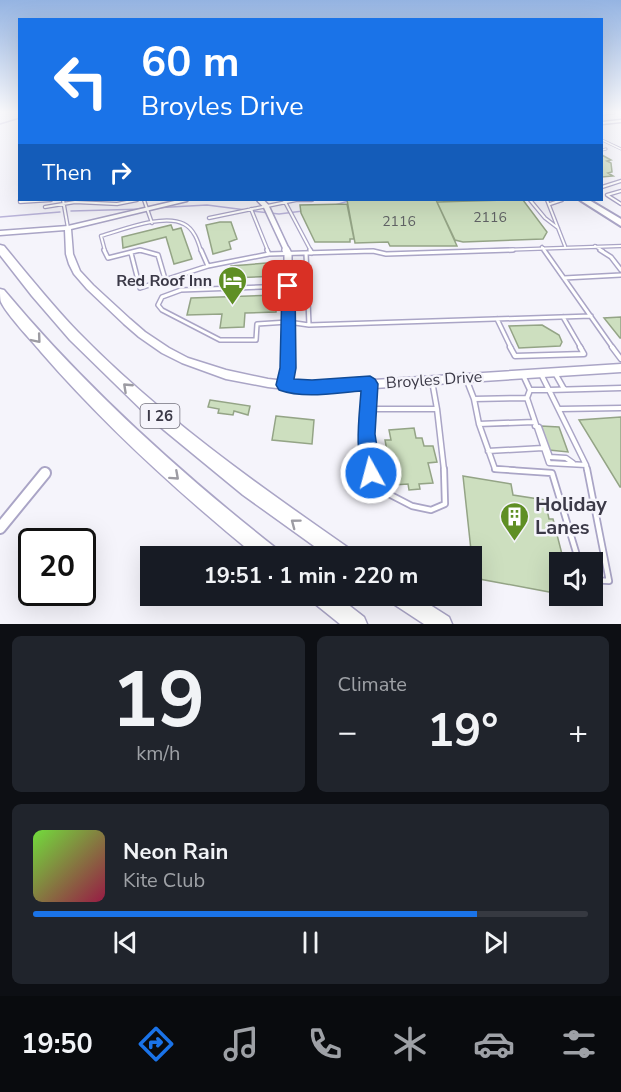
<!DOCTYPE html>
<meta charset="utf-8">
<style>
body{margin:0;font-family:"Nunito Sans",sans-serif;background:#20242c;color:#f1f3f6;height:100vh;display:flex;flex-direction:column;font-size:22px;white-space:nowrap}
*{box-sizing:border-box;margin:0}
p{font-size:20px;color:#9ea1a6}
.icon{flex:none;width:33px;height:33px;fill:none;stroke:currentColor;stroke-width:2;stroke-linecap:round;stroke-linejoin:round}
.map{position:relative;height:624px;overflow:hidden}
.sheet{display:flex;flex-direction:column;gap:12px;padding:12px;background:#0d0f14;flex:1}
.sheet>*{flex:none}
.guide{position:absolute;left:18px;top:18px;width:585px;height:183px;border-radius:0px;box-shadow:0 6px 24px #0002;background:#1a73e8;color:#fff;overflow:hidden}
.fabs{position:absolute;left:549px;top:552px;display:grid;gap:12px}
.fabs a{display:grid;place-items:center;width:54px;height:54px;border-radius:0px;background:#171b24;box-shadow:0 6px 24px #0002;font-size:30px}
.speed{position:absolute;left:18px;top:528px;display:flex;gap:12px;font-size:30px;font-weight:700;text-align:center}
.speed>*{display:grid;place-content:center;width:78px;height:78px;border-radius:50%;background:#171b24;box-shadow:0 6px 24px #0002;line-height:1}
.speed .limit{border:3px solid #111;border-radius:9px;background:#fff;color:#111}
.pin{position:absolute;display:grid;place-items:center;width:51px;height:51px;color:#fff;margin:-26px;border-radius:12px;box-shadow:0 3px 9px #0006}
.me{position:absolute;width:66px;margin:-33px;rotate:353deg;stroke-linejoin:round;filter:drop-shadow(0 0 4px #0008)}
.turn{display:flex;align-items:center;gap:21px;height:126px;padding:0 24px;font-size:27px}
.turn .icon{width:78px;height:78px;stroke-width:2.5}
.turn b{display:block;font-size:42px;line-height:51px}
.then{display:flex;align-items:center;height:57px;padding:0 24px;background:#0003;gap:12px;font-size:22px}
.big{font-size:45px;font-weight:700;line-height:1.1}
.sheet .card{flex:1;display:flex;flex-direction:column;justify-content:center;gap:9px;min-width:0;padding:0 21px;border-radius:9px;background:#20242c}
.sheet .dial{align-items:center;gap:0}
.dial b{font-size:78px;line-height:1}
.song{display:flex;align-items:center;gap:18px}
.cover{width:72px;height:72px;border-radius:9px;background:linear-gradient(135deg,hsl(100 70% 55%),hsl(340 70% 35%))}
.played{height:6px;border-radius:3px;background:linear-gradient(90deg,#1a73e8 80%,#363941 80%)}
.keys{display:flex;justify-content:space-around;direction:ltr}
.heat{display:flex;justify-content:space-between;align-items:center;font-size:33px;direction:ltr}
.sheet .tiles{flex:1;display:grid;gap:12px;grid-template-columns:1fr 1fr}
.card:last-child{grid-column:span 2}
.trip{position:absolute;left:140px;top:546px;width:342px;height:60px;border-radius:0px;background:#171b24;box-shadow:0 6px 24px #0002;font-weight:700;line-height:60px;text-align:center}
.tabs{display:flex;height:96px;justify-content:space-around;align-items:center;background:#090b0e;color:#9ea1a6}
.tabs .icon{width:42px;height:42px}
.tabs .selected{color:#1a73e8}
.tabs b{font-size:27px;color:#f1f3f6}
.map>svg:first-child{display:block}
</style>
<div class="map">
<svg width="621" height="624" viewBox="0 0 621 624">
<rect width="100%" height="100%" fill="#f5f4fb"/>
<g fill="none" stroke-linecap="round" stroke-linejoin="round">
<path stroke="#bab4da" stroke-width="1.5" d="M0 124 20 118
M335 205 352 200
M153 208 207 205 246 210
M71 211 145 209
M252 211 279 214 303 211
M0 217 60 212"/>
</g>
<path fill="#cddfbf" stroke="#94a486" stroke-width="1.5" d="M602 155 611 160 607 161 611 163 612 172 608 173 613 176 602 177Z
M347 200H436L457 246H390L388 242 355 243Z
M506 200H523L547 232 543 239 463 242 455 240 437 202Z
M347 204 354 239H350V242H315L301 213 300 205Z
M220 222H231L237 239 229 242 231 249 213 254 206 225Z
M171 225 173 230 181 228 192 259 174 264 166 237 123 248 122 237Z
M279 262V276L229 278 231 266Z
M277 295 276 312 245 313 244 327 220 328 222 314 187 315 191 298Z
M621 317V338H620L604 318Z
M542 325 559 335 562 342 560 346 519 348 509 326Z
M210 400 250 406 248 415 234 411 233 415 218 413 219 409 208 407Z
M276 416 314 420 312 444 272 440Z
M621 417V487H620L579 420Z
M541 426 559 427 568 452 549 450Z
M414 428 416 438H422L424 446H433L437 462 428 463 433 483 419 484 420 489 409 490 408 484 393 485 385 440H391L389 430Z
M463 476 511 484 513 495 545 500 549 519H553L564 562H560V594L474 578Z"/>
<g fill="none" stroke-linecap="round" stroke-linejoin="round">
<defs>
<path id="service-far4" d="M602 114 614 113
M602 140 621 149
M602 150 606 149"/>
<path id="service-far3" d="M602 187 621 181
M621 191 607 195 621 204
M20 200V202L51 200
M63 200 68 228
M144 200 152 223
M284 200 311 251
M530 200 545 218 558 228
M547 200 565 246
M550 204 562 200
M45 207 75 202 117 204 137 200
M251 209 268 251
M209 218 296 200H312
M595 246 603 251
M542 247 545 251
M105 251 101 236C122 230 164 213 184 224 194 229 198 241 201 251
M135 251H144
M366 251H374
M469 251 621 246"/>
<path id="service-far2" d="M104 250 108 258 140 250 158 255 165 279
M201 250 208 266
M267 250 269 254
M310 250 312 253
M544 250 613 348
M600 250 611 257 621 270
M131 253 140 288 208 266 269 254 373 251 386 254 513 250
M306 253 309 325
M564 278 621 275
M287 286 181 290 162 297 158 305 162 310 220 340H256L257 324 288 322 309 325 591 316
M563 317 581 348
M497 319 511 348"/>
<path id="service-far1" d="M510 347 515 356 584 354 580 347
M612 347 621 359
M555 373 564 389
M523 375 530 390
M542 376 549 390
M432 381 437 409
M467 381 474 399 527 398
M370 385 367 438 370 470
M530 390H549L586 465 549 463 527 398Z
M549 390 621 388
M474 399 479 424 495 469 514 470
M369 409H437L444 470
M560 409 621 408
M479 424 534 422
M535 426 539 427 550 457 566 458 573 463
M488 451 543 448
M586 465 587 470"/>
<path id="service" d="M370 469 372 478 381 490 412 506 431 510 445 504 444 469
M495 469 552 473 579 562
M587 469 609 581 592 580"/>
<path id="minor-far3" d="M260 200 266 206 287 251"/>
<path id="minor-far2" d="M286 250 288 254V348"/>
<path id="minor-far1" d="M284 385 288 368V347"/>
<path id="minor" d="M0 528 45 473"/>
<path id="tertiary" d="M621 120V122L602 124V122Z
M179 200H188L187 201 71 229 73 254 80 271 93 285 130 319 145 332 169 348 188 358 226 370 268 379 312 384 621 364V372L312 392 268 387 226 379 182 363 162 353 139 337 124 324 87 289 74 274 69 264 66 254 65 230 0 235V231L68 226Z"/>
<path id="primary" d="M580 200H589L621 219V226Z"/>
<path id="motorway" d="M0 245 4 246C28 275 52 305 78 332 159 415 255 483 350 549L352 556H328L243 495 153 421 70 340 32 296 0 255Z
M0 289 4 290C85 387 178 471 277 549L279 556H256C179 493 106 427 41 352 31 340 7 315 1 302 0 299 0 293 0 289Z
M311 596H337L364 617 367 624H340L314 603Z
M389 596H416L449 617 452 624H424L392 603Z"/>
</defs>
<use href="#service-far4" stroke="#aaa5c6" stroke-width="3"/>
<use href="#service-far3" stroke="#aaa5c6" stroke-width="4.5"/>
<use href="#service-far2" stroke="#aaa5c6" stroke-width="6"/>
<use href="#service-far1" stroke="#aaa5c6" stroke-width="7"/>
<use href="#service" stroke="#aaa5c6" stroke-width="8"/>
<use href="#minor-far3" stroke="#aaa5c6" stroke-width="8"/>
<use href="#minor-far2" stroke="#aaa5c6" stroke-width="10"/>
<use href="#minor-far1" stroke="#aaa5c6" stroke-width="11"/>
<use href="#minor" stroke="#aaa5c6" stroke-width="14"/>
<use href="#tertiary" stroke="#aaa5c6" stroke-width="3"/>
<use href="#primary" stroke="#aaa5c6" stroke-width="4"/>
<use href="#motorway" stroke="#aaa5c6" stroke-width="3"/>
<use href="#service-far4" stroke="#fff" stroke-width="1.5"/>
<use href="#service-far3" stroke="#fff" stroke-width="2"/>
<use href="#service-far2" stroke="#fff" stroke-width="3"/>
<use href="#service-far1" stroke="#fff" stroke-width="4"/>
<use href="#service" stroke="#fff" stroke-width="4.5"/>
<use href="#minor-far3" stroke="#fff" stroke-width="5"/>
<use href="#minor-far2" stroke="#fff" stroke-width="7"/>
<use href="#minor-far1" stroke="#fff" stroke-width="8"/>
<use href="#minor" stroke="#fff" stroke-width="10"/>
<use href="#tertiary" fill="#fff" fill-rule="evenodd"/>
<use href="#primary" fill="#fff" fill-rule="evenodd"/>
<use href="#motorway" fill="#fff" fill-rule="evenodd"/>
</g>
<defs><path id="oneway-chevron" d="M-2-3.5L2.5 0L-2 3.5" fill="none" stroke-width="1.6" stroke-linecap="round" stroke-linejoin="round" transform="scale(1.5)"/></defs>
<g stroke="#9d9ca3">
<use href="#oneway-chevron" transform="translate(37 339) rotate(50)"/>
<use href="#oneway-chevron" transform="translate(127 387) rotate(-137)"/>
<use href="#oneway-chevron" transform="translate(175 476) rotate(42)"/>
<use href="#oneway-chevron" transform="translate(295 523) rotate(-143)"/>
</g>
<linearGradient id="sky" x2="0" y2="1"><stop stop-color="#95b4e2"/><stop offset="0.56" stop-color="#fafafd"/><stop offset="1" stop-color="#fafafd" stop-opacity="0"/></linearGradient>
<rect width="621" height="200" fill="url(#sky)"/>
<path fill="#1a73e8" stroke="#114b97" stroke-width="1.5" d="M288 281 295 286 296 368 294 379 312 380 370 376 375 379 378 384 375 434 381 473 378 480 371 482 365 480C354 453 359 419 361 391 335 393 304 399 279 390L276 385 280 368 282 286Z"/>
<defs>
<symbol id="hotel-pin" viewBox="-11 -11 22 30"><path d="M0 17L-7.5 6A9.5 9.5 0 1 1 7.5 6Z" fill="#5f8f24" stroke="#f5f4fb"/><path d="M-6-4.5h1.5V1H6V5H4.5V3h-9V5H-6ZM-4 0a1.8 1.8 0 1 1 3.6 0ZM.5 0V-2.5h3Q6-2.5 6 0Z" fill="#fff"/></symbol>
<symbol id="building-pin" viewBox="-11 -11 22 30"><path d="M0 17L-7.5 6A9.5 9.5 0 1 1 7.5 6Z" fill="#5f8f24" stroke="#f5f4fb"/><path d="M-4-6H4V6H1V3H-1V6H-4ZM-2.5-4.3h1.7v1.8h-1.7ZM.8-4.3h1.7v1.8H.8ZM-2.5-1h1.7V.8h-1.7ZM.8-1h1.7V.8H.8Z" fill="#fff"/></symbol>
</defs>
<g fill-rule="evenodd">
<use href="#hotel-pin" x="216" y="264" width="33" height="45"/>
<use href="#building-pin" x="498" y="500" width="33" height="45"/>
</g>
<g text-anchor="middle" stroke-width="5" stroke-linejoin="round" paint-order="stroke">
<g font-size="14" fill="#606265">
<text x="490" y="222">2116</text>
<text x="399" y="226">2116</text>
</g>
<rect fill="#f5f4fb" stroke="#73717d" stroke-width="1.5" x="140.5" y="404" width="39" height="24" rx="4.5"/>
<g font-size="15" font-weight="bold" fill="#3b3947">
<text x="160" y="421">I 26</text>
</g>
<g font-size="16" font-weight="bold" fill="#3b3947" stroke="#f5f4fb" text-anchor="end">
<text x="212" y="286">Red Roof Inn</text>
</g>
<g font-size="16" fill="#3b3947" stroke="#f5f4fb">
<text transform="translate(434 379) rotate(-4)" y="6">Broyles Drive</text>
</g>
<g font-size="20" font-weight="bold" fill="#3b3947" stroke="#f5f4fb" text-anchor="start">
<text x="535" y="511">Holiday<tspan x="535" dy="23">Lanes</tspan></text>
</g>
</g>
</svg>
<div class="fabs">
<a><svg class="icon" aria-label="sound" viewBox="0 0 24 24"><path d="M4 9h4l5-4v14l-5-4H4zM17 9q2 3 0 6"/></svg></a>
</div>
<div class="speed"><div class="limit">20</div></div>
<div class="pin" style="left:288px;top:286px;background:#d93025"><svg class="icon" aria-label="arrive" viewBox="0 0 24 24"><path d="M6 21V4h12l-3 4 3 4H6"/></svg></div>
<svg class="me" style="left:371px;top:473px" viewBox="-20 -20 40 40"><circle r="17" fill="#1a73e8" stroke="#fff" stroke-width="3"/><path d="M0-11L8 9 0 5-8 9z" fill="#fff"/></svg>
<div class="trip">19:51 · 1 min · 220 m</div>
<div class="guide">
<div class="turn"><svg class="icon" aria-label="left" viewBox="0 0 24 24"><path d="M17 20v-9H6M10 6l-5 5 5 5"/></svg><div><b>60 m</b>Broyles Drive</div></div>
<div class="then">Then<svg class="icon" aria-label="right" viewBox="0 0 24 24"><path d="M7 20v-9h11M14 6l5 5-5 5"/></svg></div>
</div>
</div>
<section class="sheet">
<div class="tiles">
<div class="card dial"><b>19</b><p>km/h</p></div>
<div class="card"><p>Climate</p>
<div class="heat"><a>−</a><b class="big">19°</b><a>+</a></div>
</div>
<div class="card">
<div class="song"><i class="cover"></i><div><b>Neon Rain</b><p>Kite Club</p></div></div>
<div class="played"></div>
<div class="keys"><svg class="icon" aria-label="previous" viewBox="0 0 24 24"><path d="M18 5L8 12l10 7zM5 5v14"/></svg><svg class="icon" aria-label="pause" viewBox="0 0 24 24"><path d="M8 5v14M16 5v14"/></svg><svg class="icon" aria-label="next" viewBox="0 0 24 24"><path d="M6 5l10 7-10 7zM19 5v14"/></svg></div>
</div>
</div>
</section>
<nav class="tabs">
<b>19:50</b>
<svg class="icon selected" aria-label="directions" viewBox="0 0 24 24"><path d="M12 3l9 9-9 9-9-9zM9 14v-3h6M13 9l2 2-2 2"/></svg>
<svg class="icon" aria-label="music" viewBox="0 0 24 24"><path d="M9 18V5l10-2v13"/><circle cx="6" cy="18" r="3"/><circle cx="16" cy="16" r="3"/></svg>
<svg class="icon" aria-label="phone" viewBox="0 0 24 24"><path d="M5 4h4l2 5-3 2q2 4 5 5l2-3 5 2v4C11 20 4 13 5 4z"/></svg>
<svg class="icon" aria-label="climate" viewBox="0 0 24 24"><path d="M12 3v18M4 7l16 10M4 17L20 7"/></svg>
<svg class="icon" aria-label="car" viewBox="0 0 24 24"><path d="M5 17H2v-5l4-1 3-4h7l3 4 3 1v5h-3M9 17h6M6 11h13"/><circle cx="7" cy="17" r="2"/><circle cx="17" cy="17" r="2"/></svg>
<svg class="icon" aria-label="filters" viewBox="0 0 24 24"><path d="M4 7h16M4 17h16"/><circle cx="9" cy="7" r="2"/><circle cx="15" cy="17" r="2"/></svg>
</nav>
